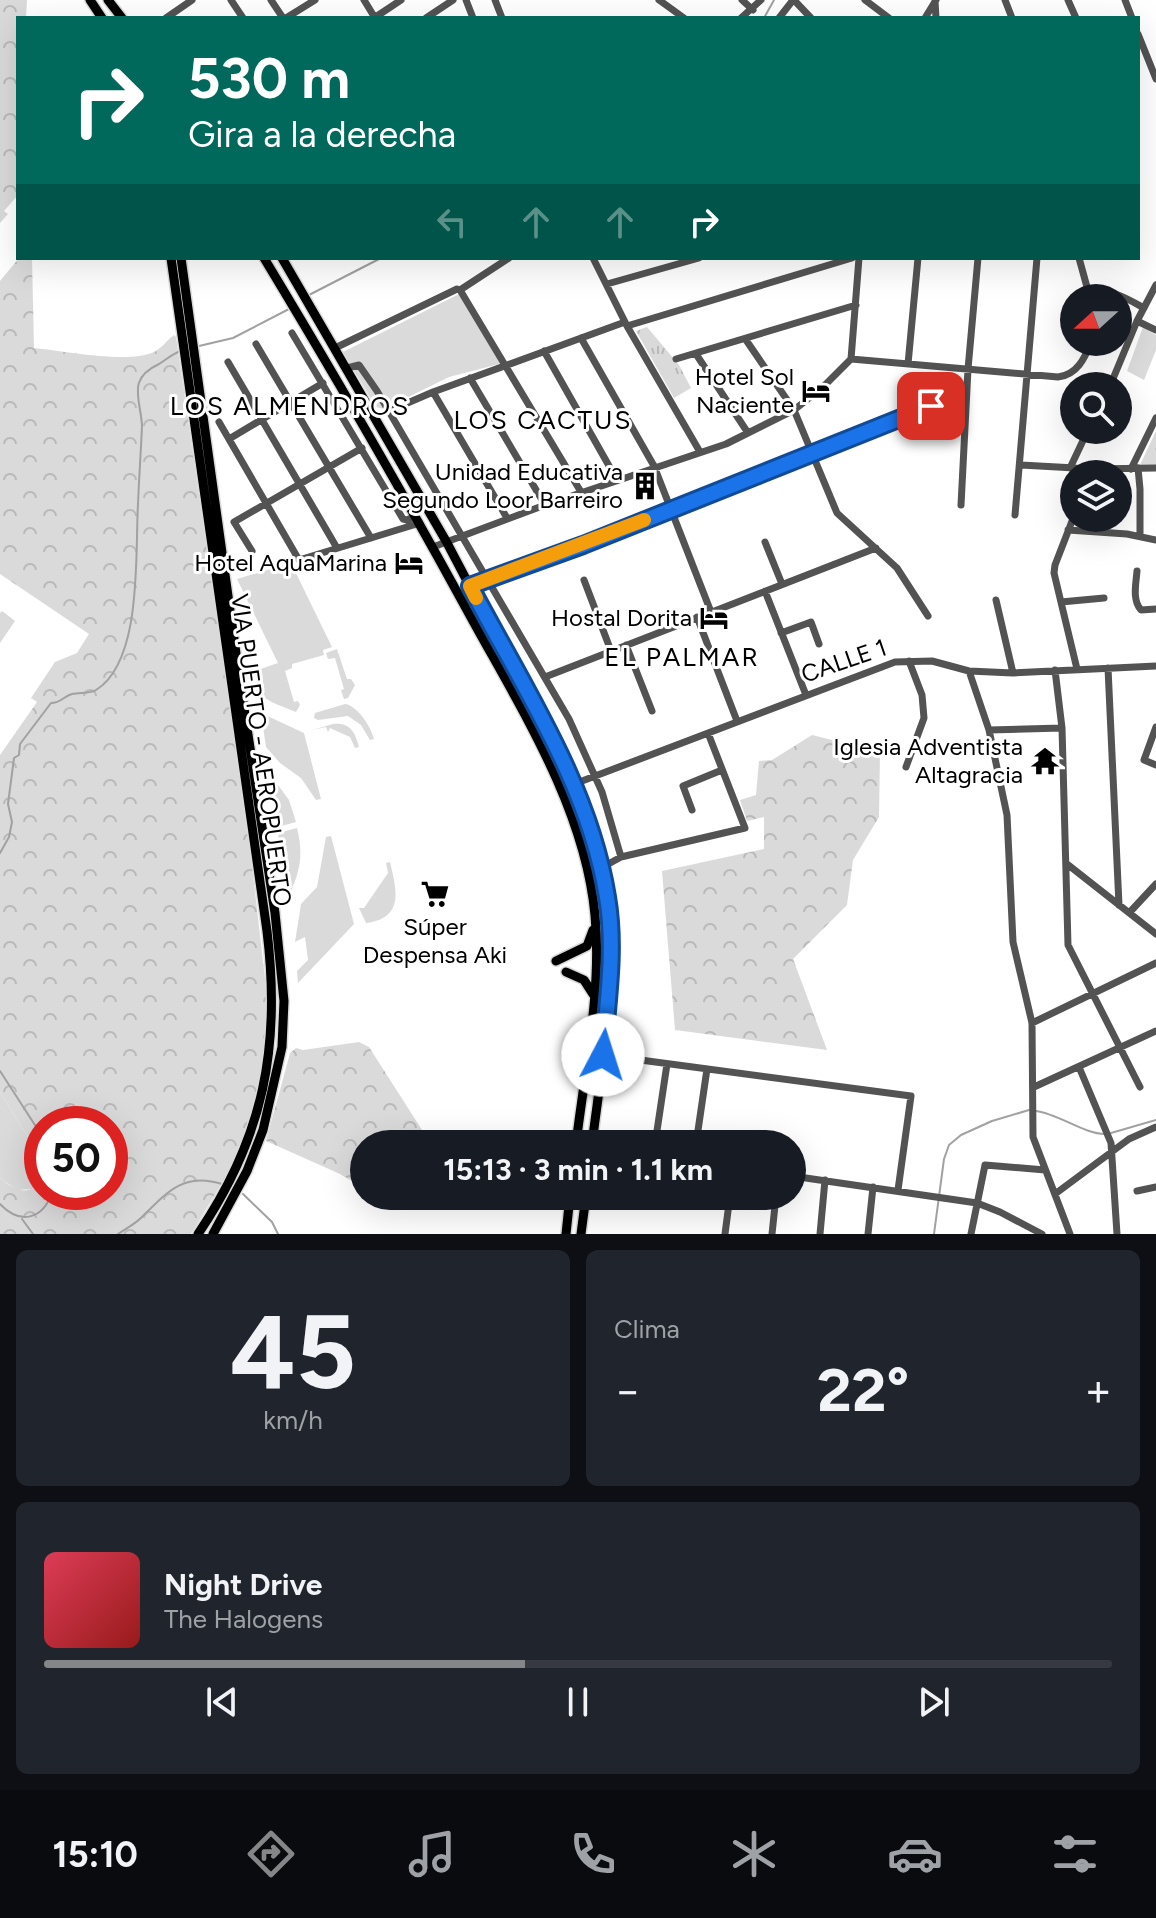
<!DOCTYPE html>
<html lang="es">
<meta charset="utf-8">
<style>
body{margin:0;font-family:Figtree,sans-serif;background:#20242c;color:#f1f3f6;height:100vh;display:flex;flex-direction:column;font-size:30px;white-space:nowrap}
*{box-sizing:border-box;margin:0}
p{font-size:26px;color:#9ea1a6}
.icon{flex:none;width:44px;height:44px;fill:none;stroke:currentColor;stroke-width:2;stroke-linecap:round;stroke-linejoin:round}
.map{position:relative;height:1234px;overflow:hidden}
.side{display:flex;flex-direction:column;gap:16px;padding:16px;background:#0d0f14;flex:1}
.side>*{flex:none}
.guide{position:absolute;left:16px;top:16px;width:1124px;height:244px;border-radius:0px;box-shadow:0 8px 32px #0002;background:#00695c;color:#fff;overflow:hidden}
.needle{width:52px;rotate:249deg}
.tools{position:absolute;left:1060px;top:284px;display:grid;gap:16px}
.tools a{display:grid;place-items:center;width:72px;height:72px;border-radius:50%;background:#171b24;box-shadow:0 8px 32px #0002;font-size:40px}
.speed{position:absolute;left:24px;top:1106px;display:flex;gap:16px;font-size:40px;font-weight:700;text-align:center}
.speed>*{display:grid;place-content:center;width:104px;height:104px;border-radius:50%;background:#171b24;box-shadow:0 8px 32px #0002;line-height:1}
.speed .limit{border:12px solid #d22;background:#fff;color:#111}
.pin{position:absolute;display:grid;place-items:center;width:68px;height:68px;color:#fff;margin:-34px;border-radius:16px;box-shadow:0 4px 12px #0006}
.me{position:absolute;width:88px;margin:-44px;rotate:5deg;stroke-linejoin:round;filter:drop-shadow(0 0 6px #0008)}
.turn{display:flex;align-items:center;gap:28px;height:168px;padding:0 40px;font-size:36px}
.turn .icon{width:104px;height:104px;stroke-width:2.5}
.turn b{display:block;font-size:56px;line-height:68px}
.lanes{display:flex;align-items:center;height:76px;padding:0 40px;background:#0003;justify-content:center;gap:40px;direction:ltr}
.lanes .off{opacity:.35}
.big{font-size:60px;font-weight:700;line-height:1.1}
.side .card{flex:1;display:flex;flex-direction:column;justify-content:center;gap:12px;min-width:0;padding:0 28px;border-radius:12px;background:#20242c}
.side .dial{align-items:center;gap:0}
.dial b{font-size:104px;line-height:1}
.song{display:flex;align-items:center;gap:24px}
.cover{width:96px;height:96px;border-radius:12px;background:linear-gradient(135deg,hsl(350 70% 55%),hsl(0 70% 35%))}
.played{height:8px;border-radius:4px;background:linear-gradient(90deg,#858687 45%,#363941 45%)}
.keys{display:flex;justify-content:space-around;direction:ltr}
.heat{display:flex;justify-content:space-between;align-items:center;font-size:44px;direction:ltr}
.side .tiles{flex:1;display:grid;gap:16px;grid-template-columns:1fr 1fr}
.card:last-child{grid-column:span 2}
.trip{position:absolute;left:350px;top:1130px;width:456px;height:80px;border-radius:40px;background:#171b24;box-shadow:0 8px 32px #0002;font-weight:700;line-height:80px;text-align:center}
.tab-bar{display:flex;height:128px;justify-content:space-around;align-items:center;background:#090b0e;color:#9ea1a6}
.tab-bar .icon{width:56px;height:56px}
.tab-bar .active{color:#858687}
.tab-bar b{font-size:36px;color:#f1f3f6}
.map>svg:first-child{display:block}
</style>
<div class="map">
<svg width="1156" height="1234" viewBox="0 0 1156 1234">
<defs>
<pattern id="forest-crowns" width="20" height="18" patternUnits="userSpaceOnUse" patternTransform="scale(2)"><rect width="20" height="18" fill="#dadada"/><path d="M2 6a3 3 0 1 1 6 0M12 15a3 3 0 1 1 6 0" fill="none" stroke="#b9b9b9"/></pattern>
<pattern id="park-tufts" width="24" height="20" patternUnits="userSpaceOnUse" patternTransform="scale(2)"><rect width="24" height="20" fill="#dadada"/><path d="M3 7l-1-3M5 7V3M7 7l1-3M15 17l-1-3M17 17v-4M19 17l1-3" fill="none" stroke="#b9b9b9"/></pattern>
</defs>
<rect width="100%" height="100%" fill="#fff"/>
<path fill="#dadada" d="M461 293C474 319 488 338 503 363L449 377 384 409 376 407 343 352Z
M1143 327 1156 335V350L1144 380 1127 371Z
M291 563 332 647 323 650 324 655 292 664V668L285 671 294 702 298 701 300 705 296 712C273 703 255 698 246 674L278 663 237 579Z
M2 611 15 621 0 643V613Z
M337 649 347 679H351L355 685 348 698 344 699 341 690 344 689 335 658 328 659 326 653Z
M345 704C358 706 371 727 374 739L370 740 361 725 348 716 318 720 314 718 315 713Z
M261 713 304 733 321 799 316 800 301 778 280 763 266 747Z
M333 724C350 722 355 732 359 747L355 748 350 737 330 728 328 732 326 727 312 730Z
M270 774 289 800 296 822 278 827Z
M297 828C304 856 300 873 287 899L278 833Z
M331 836 354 924 298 983 297 971 308 960 305 937 295 942 301 904 317 887 326 837Z
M390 862C397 891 404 918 366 923L359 908H364L388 873 386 863Z
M0 1092 39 1155 40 1180 32 1189 17 1190 0 1178Z"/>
<path fill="url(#forest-crowns)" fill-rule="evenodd" d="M0 0H27L26 18H18V195L4 211 8 214 0 223Z
M19 258H32L34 348C64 351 129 364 154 352 162 348 167 340 174 335L176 337 248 831 267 996 265 1051 259 1087 247 1128 228 1173 191 1234H0V1178C12 1187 22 1196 37 1186L41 1173 39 1155 0 1092V755L37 702 31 698 55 662 77 653 89 634 0 574V281ZM42 1124H110V1192H42Z
M812 735 880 752 879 817 853 860 847 905 793 959 827 1050 675 1030 662 871 764 849V817L747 821 740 800 756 795 759 761 772 760Z
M359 1042 369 1047 431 1144H364V1188L340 1174 266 1141 290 1053 296 1048 303 1050Z"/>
<path fill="url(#park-tufts)" d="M647 327 679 365 691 388 674 398 636 331Z
M1156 431V465H1140Z"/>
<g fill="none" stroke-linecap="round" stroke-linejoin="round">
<path stroke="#a1a1a1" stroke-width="2" d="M764 18 774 0
M307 296 381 258
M199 346 233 338 289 309
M0 853 9 837 12 822 8 804 14 758 19 755 20 744 51 703C61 703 64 696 72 694 80 692 90 694 96 690 143 661 135 552 138 504 139 478 141 451 142 425 140 397 127 379 159 364 167 359 172 354 181 351
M0 1071 42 1136
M1036 1111C1059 1114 1084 1134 1105 1134
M1111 1133 1156 1120
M243 1194 272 1222 278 1234
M0 1204C20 1225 43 1220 52 1192
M22 1219 33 1234
M118 1234C127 1228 137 1223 144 1215 168 1191 185 1172 222 1184
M934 1234 944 1159 949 1145 961 1135 992 1121 1029 1110"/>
<defs>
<path id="major" d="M90 0 102 18
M108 0 122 18
M171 258 267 931C281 1046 264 1137 198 1234
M181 258 239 675 275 913 284 1001 282 1047 263 1130 247 1171 213 1234
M264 258C334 374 402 491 467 610 518 704 585 806 595 915 602 990 585 1069 576 1144
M282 258 446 541 574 784C589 821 603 861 608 901 617 981 602 1064 592 1144
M556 961 587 946 593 930
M566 972 584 980 593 994
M566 1234 570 1196
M581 1234 586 1196"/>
</defs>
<use href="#major" stroke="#dbdbdb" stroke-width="12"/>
<path stroke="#535353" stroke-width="7" d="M231 0 243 18
M271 0 283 18
M364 0 375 18
M466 0 473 18
M495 0 502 18
M659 0 684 18
M742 0 753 10
M794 0 811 18
M865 0 889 18
M1005 0 1012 18
M1068 0 1076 18
M1125 0 1132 18
M935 1 936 18
M166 18 192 0
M286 18 315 0
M374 18 401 0
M426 18 453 0
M741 18 761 0
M779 18 793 0
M925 18 936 0
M1138 34 1156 79
M593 258 627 326 700 452
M1079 258 1090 298
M607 284 699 258
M460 290 509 258
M1088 291C1110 288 1126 298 1144 308
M1137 321 1156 330
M627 326 852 258
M292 333 403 519 407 520 416 516
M581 338 654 466 711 612
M746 340 794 410 837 513 897 568 928 616
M256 344 371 538
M335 348 457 289 460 290 581 492
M544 351 617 480
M696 354 748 433
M676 359 856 305
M851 359 1058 377C1077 375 1085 358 1091 342
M228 362 337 548
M908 364 918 258
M347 368 359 365 377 391 569 719 602 792 621 857
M470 378 545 505
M1110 386 1137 321 1156 285
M433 392 507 518
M389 411 433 392 625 322
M219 422 299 560 420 523
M229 439 323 383
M1021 465 1093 469 1156 468
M1070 468 1088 430
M1138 468 1140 489V536
M1131 469 1156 418
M961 505 968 369 978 258
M1015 515 1037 258
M1074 516 1055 565 1054 573 1077 669
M1068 530 1127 534 1156 540
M765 542 782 584
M433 547 545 505 726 444 794 410 823 387 851 359 859 258
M252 551 234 522 362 448
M1137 571C1136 584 1132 600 1141 610L1156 609
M584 580 611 651
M470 586 583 545 931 406
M765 591 806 695
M996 600 1013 673
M1061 602 1104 598
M697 617 737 721
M781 633 811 622 819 644
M626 645 652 711
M1108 668 1119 905
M1055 670 1062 728 1068 945 1140 1087
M969 671 989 730 1007 815 1013 942 1032 1023 1033 1137 1070 1234
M545 677 876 548
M1156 727 1144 760 1156 765
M989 730 1062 728
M906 767 924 718 922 695 909 661
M561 789 895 662 932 661 969 671 1013 673 1156 666
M692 810 683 786 722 770
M1067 864 1156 934
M601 868 621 857 745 828 708 733
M1129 913 1156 884
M1032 1023 1156 963
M603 1055 911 1096 898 1190
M1079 1067 1111 1143 1117 1234
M1034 1087 1156 1031
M655 1144 667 1064
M696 1144 707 1069
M792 1176 977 1203 1000 1212 1042 1234
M1137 1191 1156 1187
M1055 1194 1129 1139 1156 1127
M725 1234 730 1196
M772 1234 776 1196
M820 1234 825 1180
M868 1234 873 1187
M971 1234 985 1165 1045 1170"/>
<use href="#major" stroke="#000" stroke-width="9"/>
</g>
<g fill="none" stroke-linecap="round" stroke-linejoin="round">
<defs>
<path id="route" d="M603 1055C607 1003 616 949 607 897 589 784 522 685 470 586L583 545 931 406"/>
</defs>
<use href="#route" stroke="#114b97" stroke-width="20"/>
<use href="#route" stroke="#1a73e8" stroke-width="14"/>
<path stroke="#f59e0b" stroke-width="14" d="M476 598 470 586 644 520"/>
</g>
<defs>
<symbol id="hotel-bare" viewBox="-9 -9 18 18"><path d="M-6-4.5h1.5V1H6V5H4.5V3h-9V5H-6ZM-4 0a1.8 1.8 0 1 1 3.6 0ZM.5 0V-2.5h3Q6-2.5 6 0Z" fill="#000" stroke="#fff" stroke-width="2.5" paint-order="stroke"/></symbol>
<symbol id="building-bare" viewBox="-9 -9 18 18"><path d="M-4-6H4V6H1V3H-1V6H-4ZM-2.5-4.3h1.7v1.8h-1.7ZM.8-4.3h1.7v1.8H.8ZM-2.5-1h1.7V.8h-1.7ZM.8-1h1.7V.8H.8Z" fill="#000" stroke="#fff" stroke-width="2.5" paint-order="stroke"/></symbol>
<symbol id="temple-bare" viewBox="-9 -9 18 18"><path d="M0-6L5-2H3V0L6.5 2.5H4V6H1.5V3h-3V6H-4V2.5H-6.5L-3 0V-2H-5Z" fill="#000" stroke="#fff" stroke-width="2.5" paint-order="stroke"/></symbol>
<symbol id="supermarket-bare" viewBox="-9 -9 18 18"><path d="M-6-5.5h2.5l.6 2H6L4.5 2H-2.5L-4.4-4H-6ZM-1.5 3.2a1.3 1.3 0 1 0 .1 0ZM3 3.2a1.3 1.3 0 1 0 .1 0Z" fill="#000" stroke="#fff" stroke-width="2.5" paint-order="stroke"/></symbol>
</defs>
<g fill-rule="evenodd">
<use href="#hotel-bare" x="796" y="371" width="40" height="40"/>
<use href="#building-bare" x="625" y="466" width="40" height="40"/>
<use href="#hotel-bare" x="389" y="543" width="40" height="40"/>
<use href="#hotel-bare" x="694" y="598" width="40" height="40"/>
<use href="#temple-bare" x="1025" y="741" width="40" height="40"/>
<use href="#supermarket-bare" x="415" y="874" width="40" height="40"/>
</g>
<g text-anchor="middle" stroke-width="6" stroke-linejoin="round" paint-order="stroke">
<g font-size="24" fill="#000" stroke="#fff" text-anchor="end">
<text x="794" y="385">Hotel Sol<tspan x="794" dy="28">Naciente</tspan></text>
<text x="623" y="480">Unidad Educativa<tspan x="623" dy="28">Segundo Loor Barreiro</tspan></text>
<text x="387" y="571">Hotel AquaMarina</text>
<text x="692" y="626">Hostal Dorita</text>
<text x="1023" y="755">Iglesia Adventista<tspan x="1023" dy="28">Altagracia</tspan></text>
<text x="435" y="935" text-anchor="middle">Súper<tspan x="435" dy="28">Despensa Aki</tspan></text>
</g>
<g font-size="24" fill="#000" stroke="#fff">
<text transform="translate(844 661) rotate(-19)" y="8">CALLE 1</text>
<text transform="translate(261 750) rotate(82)" y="8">VIA PUERTO - AEROPUERTO</text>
</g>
<g font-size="26" letter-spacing="2" fill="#000" stroke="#fff">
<text x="290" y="415">LOS ALMENDROS</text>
<text x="543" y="429">LOS CACTUS</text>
<text x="682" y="666">EL PALMAR</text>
</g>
</g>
</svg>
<div class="tools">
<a><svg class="needle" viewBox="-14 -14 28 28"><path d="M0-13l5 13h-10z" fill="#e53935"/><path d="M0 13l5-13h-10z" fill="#9ea1a6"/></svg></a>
<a><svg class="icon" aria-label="search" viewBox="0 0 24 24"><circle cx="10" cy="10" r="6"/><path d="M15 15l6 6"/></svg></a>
<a><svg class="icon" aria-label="layers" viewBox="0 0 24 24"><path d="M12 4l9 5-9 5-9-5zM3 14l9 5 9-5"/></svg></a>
</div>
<div class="speed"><div class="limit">50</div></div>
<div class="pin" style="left:931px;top:406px;background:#d93025"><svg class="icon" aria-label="arrive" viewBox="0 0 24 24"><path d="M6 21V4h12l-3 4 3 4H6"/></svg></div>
<svg class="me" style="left:603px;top:1055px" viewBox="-20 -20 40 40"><circle r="19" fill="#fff"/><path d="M0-13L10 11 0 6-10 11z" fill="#1a73e8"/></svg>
<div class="trip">15:13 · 3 min · 1.1 km</div>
<div class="guide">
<div class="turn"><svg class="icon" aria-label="right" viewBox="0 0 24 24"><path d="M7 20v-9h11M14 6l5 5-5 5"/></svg><div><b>530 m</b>Gira a la derecha</div></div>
<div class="lanes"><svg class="icon off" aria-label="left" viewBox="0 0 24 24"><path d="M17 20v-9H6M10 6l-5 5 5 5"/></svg><svg class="icon off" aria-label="ahead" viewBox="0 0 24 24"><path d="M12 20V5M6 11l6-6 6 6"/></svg><svg class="icon off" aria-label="ahead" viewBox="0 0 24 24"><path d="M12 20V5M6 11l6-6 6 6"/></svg><svg class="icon" aria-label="right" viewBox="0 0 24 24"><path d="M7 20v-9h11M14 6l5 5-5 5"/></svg></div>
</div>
</div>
<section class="side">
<div class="tiles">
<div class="card dial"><b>45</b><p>km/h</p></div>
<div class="card"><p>Clima</p>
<div class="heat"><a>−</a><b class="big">22°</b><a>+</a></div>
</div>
<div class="card">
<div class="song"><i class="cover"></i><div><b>Night Drive</b><p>The Halogens</p></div></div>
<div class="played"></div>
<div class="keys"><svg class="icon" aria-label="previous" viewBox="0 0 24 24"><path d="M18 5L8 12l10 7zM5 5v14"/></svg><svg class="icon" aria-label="pause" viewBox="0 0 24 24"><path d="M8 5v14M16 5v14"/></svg><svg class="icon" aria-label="next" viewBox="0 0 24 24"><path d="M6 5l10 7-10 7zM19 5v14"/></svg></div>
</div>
</div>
</section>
<nav class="tab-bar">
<b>15:10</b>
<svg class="icon active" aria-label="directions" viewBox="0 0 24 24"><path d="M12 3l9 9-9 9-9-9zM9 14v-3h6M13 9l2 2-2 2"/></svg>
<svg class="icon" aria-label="music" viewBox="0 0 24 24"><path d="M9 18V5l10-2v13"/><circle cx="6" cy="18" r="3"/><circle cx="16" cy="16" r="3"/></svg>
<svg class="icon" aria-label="phone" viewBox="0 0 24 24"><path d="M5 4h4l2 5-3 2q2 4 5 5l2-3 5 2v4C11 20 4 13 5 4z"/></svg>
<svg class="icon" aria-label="climate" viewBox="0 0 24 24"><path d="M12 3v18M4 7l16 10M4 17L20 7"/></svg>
<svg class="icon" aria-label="car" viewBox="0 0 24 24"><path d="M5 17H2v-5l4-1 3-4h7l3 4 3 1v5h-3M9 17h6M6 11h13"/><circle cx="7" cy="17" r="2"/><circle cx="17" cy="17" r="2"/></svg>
<svg class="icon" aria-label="filters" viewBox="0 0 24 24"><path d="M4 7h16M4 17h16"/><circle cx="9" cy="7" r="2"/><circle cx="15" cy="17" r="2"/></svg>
</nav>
